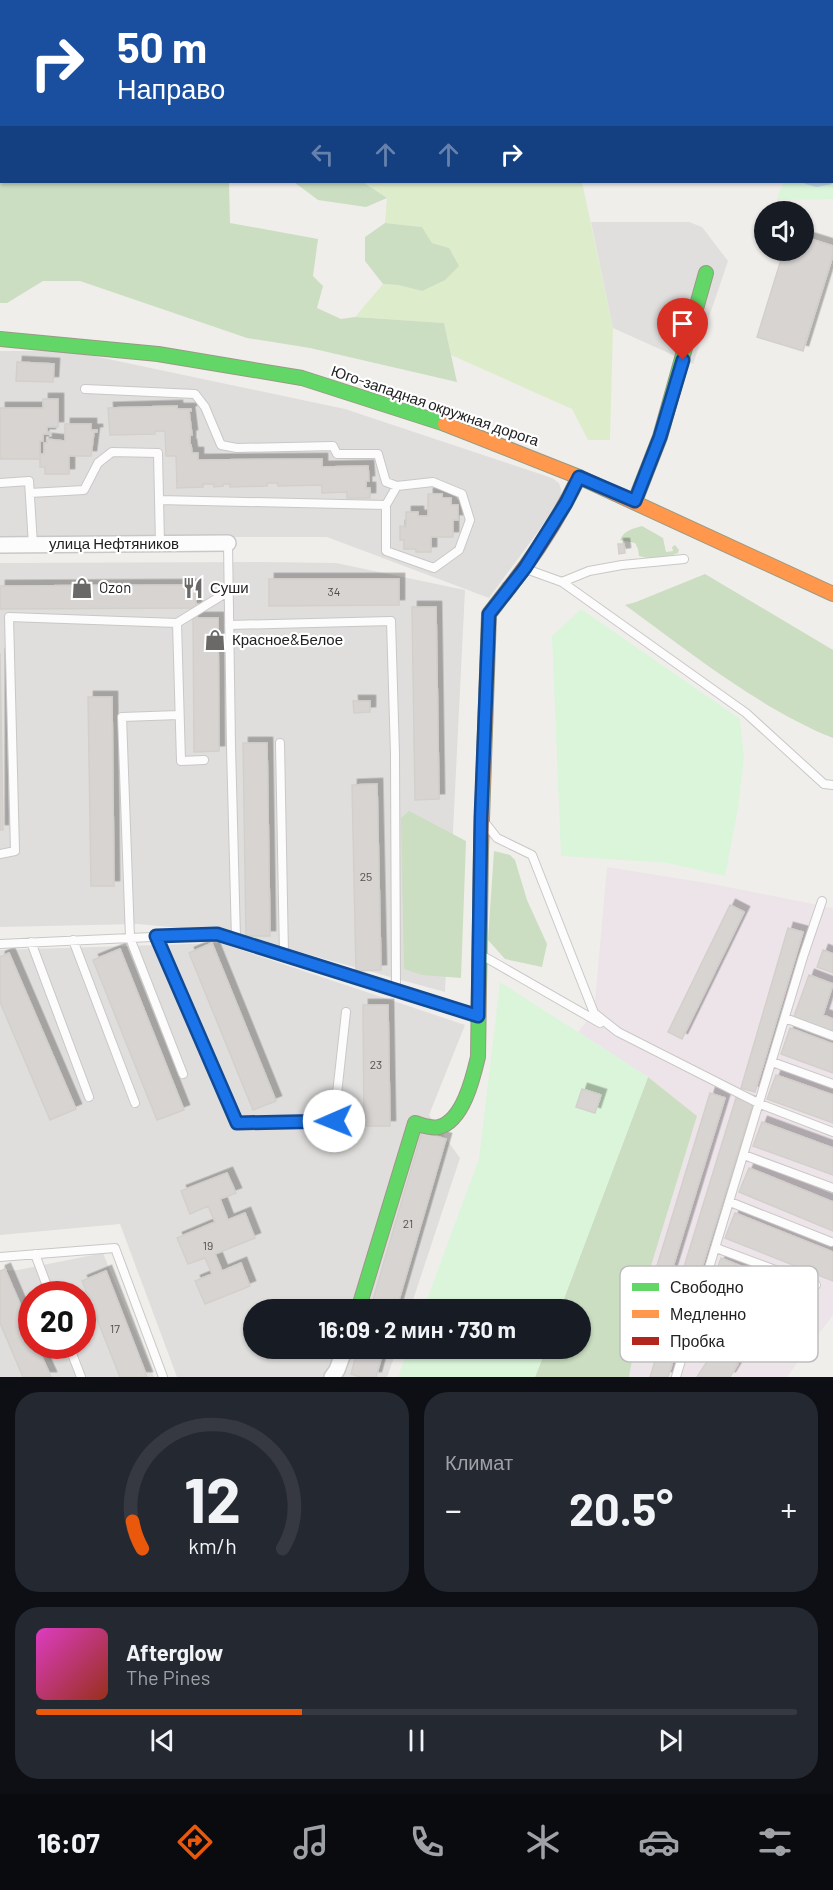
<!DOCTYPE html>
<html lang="ru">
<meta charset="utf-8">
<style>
body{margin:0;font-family:Barlow,sans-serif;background:#242831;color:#f1f3f6;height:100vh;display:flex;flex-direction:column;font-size:22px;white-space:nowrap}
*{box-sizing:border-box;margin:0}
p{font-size:20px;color:#9ea1a6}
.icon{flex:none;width:33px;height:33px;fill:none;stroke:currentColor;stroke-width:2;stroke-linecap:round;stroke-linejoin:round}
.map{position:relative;height:1377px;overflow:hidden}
.sheet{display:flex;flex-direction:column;gap:15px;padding:15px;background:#0d0f14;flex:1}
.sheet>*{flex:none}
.banner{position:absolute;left:0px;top:0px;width:834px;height:183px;box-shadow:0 2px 4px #0004;background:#1a4fa0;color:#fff;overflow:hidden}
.fabs{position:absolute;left:754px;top:201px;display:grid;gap:12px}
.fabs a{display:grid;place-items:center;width:60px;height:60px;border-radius:50%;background:#171b24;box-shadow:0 2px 4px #0004;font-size:30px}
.speed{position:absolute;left:18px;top:1281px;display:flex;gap:12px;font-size:30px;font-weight:700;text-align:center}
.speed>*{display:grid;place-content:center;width:78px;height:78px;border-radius:50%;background:#171b24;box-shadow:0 2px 4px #0004;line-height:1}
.speed .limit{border:9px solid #d22;background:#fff;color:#111}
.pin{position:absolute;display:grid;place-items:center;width:51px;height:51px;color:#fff;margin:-62px -26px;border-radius:50% 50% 50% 0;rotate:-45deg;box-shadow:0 0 6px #0007}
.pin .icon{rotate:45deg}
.me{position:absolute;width:66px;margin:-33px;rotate:269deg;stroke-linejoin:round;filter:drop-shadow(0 0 4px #0008)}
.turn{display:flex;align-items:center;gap:21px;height:126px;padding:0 18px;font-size:27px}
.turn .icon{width:78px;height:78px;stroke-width:2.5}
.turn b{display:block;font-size:42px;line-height:51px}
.lanes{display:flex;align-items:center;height:57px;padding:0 18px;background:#0003;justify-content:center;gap:30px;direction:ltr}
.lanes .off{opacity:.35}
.big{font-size:45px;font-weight:700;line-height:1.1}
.sheet .card{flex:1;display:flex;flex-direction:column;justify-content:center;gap:9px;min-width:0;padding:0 21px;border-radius:24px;background:#242831}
.sheet .dial{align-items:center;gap:0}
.dial svg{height:156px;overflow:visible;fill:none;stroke:#363941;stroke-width:7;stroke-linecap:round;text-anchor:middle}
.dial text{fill:#f1f3f6;stroke:none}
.song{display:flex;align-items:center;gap:18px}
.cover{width:72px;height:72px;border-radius:9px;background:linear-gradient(135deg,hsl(310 70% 55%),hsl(10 70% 35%))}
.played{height:6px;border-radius:3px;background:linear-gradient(90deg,#ea580c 35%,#363941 35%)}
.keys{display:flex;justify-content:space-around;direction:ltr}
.heat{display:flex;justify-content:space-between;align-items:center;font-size:33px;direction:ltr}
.sheet .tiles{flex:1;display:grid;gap:15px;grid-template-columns:1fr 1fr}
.card:last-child{grid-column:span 2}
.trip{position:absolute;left:243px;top:1299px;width:348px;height:60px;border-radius:30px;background:#171b24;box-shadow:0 2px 4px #0004;font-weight:700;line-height:60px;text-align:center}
.tabs{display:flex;height:96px;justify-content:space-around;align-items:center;background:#090b0e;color:#9ea1a6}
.tabs .icon{width:42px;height:42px}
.tabs .on{color:#ea580c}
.tabs b{font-size:27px;color:#f1f3f6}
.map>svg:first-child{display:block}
</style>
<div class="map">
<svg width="833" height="1377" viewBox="0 0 833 1377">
<defs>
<filter id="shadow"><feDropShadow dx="5.5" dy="-5.5" stdDeviation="0" flood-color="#0004"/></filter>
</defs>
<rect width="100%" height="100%" fill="#f0eeeb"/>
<path fill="#dfdedc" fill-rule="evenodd" d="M0 351H70L345 409 552 478 559 483 561 489 560 502 489 598 327 537H0Z
M262 562 336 563 465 590 445 992 227 932 137 924 0 927V563Z
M220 943 465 1025 429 1115 460 1158 410 1309 254 1310V1348L397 1349 387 1377H177L120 1224 0 1235V950Z
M103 1253 154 1377H0V1271L18 1270ZM32 1294H82V1346H32Z"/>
<path fill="#ede4e9" d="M607 867 713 884 833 908V1315L787 1377H629L647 1279 697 1116 648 1077 578 1032 594 1012Z"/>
<path fill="#ddeccb" d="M363 182H582L613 328 610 440H588L572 409 451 355 444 323 355 317 383 284 398 285 422 291 449 248 432 243 422 227 385 223 387 198Z"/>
<path fill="#cbdec1" d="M0 44 2 182H229L230 223 318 239 313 276 323 286 317 308 341 319 355 317 444 323 457 382 310 348 247 338 80 281H43L7 303H0Z
M294 182H363L387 198 366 207 318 200Z
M385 223 422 227 432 243 449 248 459 266 445 280 422 291 398 285 383 284 365 261V237Z
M642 526 663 538 666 552 673 551 672 547 675 545 679 550 678 553C665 559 653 560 639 556L638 549 635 543 620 540C624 530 633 529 642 526Z
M705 574 833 650V738C757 707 691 653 625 605L636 602Z
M409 811 466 841 461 978 422 975 404 969 401 818Z
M494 851 510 855 515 860 527 900 547 944 542 967 505 959 488 940Z
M648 1077 697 1116 647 1279 629 1377H535L546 1349 580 1348V1310L560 1309Z"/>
<path fill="#daf5da" d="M833 54V199L776 200 784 182H832Z
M581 609 740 719 744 758 738 808 725 876 668 863 561 856 552 636Z
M500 982 648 1077 560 1309 423 1310 479 1159Z
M408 1349V1348L546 1349 535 1377H398Z"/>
<path fill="#e0dfde" d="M591 222H689L702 227 728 261 693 364 613 328Z"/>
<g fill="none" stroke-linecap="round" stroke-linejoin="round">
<path stroke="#bfdbe3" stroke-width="4" d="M481 0 483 2
M8 2 9 0
M0 11 2 9
M806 182 817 185 831 182"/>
</g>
<path fill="#d7d4d2" stroke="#d3d0cc" stroke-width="1.5" filter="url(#shadow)" d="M804 237 833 246V255L803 351 757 337 784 250H804Z
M17 362 54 364 53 382 16 381Z
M43 399H58V427H47V432H50V434H43V441H40V459H0V408H43Z
M177 406V409H191V411H189L192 435H190V445H191L192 453H198V460L322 459V467L368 466 369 481H366V488H370V498H347V492L322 493V485L278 486V483H267V486L230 487V484H223V486L214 487V484H203V487L177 488 176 456H166L165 431H155V434L110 435 108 408Z
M65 424H91V430H97V432H94L91 456H69V474H45V467H40V454H44V443H47V439L65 441Z
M428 494H442V498H451V505H458V520H453V537H431V552H416V549H404V540H400V526L406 527V512H418V516H428Z
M618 544H624L625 553 619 554Z
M269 579H399V605L269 606Z
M195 585 196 608 0 609V586Z
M412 607H436L439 799 415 800Z
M193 618H218L219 751 194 752Z
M0 653 3 830H0Z
M88 697H112L114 886H91Z
M353 701H370V712L354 713Z
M243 743H267L270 936H246Z
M377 784 381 970 356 971 352 785Z
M730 905 744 912 682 1039 668 1032Z
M788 928 803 932 755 1092 741 1088Z
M212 943 276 1101 253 1110 189 953Z
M120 949 184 1110 157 1120 93 960Z
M823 950 833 954V973L817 967Z
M9 953 76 1109 50 1120 0 1002V957Z
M809 975 833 984 823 1015 833 1019V1034L793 1019Z
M363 1005H388L390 1126H364Z
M790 1028 833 1044V1073L781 1054Z
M776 1075 833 1095V1123L767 1099Z
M582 1089 601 1095 595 1113 576 1107Z
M710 1093 725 1098 667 1286 652 1282Z
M736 1098 753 1103 668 1377H650Z
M762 1122 833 1148V1175L753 1146Z
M422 1132 446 1139 396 1310H370Z
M749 1168 833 1202V1231L739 1192Z
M227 1173 236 1193 220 1199 228 1220 245 1213 255 1238 215 1254 222 1271 241 1263 250 1286 205 1304 195 1281 212 1274 205 1258 188 1264 177 1238 215 1222 208 1206 190 1214 181 1191Z
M735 1213 833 1252V1281L725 1238Z
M721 1258 810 1295 800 1319 712 1283Z
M5 1269 32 1332V1346H37L51 1377H23L0 1323V1271Z
M106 1271 147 1377H120L82 1281Z
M358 1348H384L376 1377H360L351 1374Z
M715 1349 738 1364 730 1377H697Z"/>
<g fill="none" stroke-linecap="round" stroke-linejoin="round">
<defs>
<path id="lane" d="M85 389 195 394 205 407 221 445 237 448 333 446 337 454H378L386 482 397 486 433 482 462 494 470 520 459 550 434 568 386 551V505L159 500
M0 483 29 481 33 545
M30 493 84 490 98 463 112 452 158 453 160 544
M386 505 397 486
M228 543 231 746 236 939
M526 569 562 582 746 713 824 784 833 785
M562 582 589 571 622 565 684 559
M229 625 391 621 395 754 396 990
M179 715 122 717 130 938 183 1074
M280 743 284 955
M204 760 181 761 177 623 229 591
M486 824 497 838 532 855 594 1013 618 1032 760 1104 833 1132
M0 854 15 851 9 617 177 623
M156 937 237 1123 334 1121 346 1012
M73 940 135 1103
M31 942 89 1097
M0 944 217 934 477 1015
M483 956 600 1023
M785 1018 833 1036
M772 1062 833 1084
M744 1155 833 1188
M730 1202 831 1242
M716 1248 816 1285
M35 1254 50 1294
M0 1257 115 1248 163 1377
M702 1294 780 1323
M69 1346 81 1377
M676 1377 803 957 822 901"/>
<path id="street" d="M0 545 228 543
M332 1377 337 1370 345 1348"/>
<path id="fast" d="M0 339 158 354 302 378 445 424
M635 501 660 437 706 273
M358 1310 415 1123C422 1125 431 1129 439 1127 463 1121 473 1078 478 1057L481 849"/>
<path id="slow" d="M445 424 579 477 833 594
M481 849 489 614 509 588"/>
<path id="jam" d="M509 588C536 554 560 516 579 477"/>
</defs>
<use href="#lane" stroke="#c9c8c7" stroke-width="10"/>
<use href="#street" stroke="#c9c8c7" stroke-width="18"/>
<use href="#fast" stroke="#999a82" stroke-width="16"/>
<use href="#slow" stroke="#999a82" stroke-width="16"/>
<use href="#jam" stroke="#999a82" stroke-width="16"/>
<use href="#lane" stroke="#fdfcfc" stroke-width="8"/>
<use href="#street" stroke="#fdfcfc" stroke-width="15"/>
<use href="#fast" stroke="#63d668" stroke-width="14"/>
<use href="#slow" stroke="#ff974d" stroke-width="14"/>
<use href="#jam" stroke="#b3261e" stroke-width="14"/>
</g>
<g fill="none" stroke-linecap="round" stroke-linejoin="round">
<defs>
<path id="route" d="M334 1121 237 1123 156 936 217 934 478 1016 481 818 489 614 525 568 566 503 579 477 635 501 660 437 683 360"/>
</defs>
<use href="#route" stroke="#114b97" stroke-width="15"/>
<use href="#route" stroke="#1a73e8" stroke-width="10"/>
</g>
<defs>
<symbol id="shop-bare" viewBox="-9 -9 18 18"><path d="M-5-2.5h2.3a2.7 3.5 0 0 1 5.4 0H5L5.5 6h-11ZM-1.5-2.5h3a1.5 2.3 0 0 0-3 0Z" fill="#6a6968" stroke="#fff" stroke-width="2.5" paint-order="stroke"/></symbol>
<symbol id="restaurant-bare" viewBox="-9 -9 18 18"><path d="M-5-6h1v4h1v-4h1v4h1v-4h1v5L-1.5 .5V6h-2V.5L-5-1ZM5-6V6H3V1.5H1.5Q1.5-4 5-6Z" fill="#6a6968" stroke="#fff" stroke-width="2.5" paint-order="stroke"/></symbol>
</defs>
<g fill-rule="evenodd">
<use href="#shop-bare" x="67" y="573" width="30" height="30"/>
<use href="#restaurant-bare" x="178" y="573" width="30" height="30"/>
<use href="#shop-bare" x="200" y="625" width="30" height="30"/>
</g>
<g text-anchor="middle" stroke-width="4.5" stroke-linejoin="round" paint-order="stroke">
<g font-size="12" fill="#4f4e4e">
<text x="334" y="596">34</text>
<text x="366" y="881">25</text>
<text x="376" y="1069">23</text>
<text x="408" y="1228">21</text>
<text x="208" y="1250">19</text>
<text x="115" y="1333">17</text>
</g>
<g font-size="15" fill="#222" stroke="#fff">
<text transform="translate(435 406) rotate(19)" y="5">Юго-западная окружная дорога</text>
<text x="114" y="549">улица Нефтяников</text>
</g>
<g font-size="15" fill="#222" stroke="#fff" text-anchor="start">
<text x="99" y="593">Ozon</text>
<text x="210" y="593">Суши</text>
<text x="232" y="645">Красное&amp;Белое</text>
</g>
</g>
<rect x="620" y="1266" width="198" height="96" rx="9" fill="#fff" stroke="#bdbdbd" stroke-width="1.5"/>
<rect x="632" y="1283" width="27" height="8" fill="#63d668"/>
<rect x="632" y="1310" width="27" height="8" fill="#ff974d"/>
<rect x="632" y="1337" width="27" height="8" fill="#b3261e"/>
<g font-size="16" fill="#222">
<text x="670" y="1293">Свободно</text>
<text x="670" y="1320">Медленно</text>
<text x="670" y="1347">Пробка</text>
</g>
</svg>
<div class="fabs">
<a><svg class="icon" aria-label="sound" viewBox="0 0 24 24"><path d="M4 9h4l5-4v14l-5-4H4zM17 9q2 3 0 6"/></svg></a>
</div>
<div class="speed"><div class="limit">20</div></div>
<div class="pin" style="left:683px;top:360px;background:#d93025"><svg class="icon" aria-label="arrive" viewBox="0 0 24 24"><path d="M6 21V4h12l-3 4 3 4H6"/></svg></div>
<svg class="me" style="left:334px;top:1121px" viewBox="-20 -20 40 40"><circle r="19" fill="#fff"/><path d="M0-13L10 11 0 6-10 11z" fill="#1a73e8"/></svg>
<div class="trip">16:09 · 2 мин · 730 m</div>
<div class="banner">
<div class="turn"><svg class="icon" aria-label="right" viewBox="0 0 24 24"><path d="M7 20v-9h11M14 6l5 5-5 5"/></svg><div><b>50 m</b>Направо</div></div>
<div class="lanes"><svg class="icon off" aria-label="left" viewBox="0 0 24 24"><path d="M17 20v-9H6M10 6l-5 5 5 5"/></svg><svg class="icon off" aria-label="ahead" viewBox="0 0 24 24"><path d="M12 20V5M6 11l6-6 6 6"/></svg><svg class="icon off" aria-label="ahead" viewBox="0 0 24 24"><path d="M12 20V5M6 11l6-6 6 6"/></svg><svg class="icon" aria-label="right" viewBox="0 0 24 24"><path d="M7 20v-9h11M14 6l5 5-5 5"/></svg></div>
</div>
</div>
<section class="sheet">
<div class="tiles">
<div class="card dial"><svg viewBox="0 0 100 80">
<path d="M14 69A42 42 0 1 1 86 69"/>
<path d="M14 69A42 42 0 0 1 9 55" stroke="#ea580c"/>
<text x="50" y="56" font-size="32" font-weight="700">12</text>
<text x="50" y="72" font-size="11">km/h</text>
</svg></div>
<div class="card"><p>Климат</p>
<div class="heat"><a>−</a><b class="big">20.5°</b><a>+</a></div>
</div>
<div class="card">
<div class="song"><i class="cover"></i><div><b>Afterglow</b><p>The Pines</p></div></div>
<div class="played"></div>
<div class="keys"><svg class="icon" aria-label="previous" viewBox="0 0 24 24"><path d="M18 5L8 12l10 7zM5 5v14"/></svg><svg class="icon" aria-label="pause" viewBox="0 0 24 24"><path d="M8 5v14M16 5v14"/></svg><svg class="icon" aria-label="next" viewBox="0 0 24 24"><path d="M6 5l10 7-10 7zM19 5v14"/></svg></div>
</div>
</div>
</section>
<nav class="tabs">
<b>16:07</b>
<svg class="icon on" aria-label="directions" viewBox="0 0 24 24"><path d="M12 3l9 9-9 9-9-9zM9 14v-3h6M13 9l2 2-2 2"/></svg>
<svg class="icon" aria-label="music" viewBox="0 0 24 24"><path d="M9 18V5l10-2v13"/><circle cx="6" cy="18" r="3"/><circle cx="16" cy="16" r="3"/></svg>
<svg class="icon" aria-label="phone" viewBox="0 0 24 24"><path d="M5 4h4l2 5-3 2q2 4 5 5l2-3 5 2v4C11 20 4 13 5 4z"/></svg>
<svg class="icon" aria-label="climate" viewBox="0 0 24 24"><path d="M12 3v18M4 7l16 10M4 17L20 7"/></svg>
<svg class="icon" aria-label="car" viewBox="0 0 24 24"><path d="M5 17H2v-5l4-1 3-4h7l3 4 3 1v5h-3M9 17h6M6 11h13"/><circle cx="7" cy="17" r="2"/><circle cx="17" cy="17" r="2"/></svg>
<svg class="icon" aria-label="filters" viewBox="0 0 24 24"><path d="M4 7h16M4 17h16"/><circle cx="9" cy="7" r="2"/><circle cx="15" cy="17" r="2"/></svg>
</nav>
